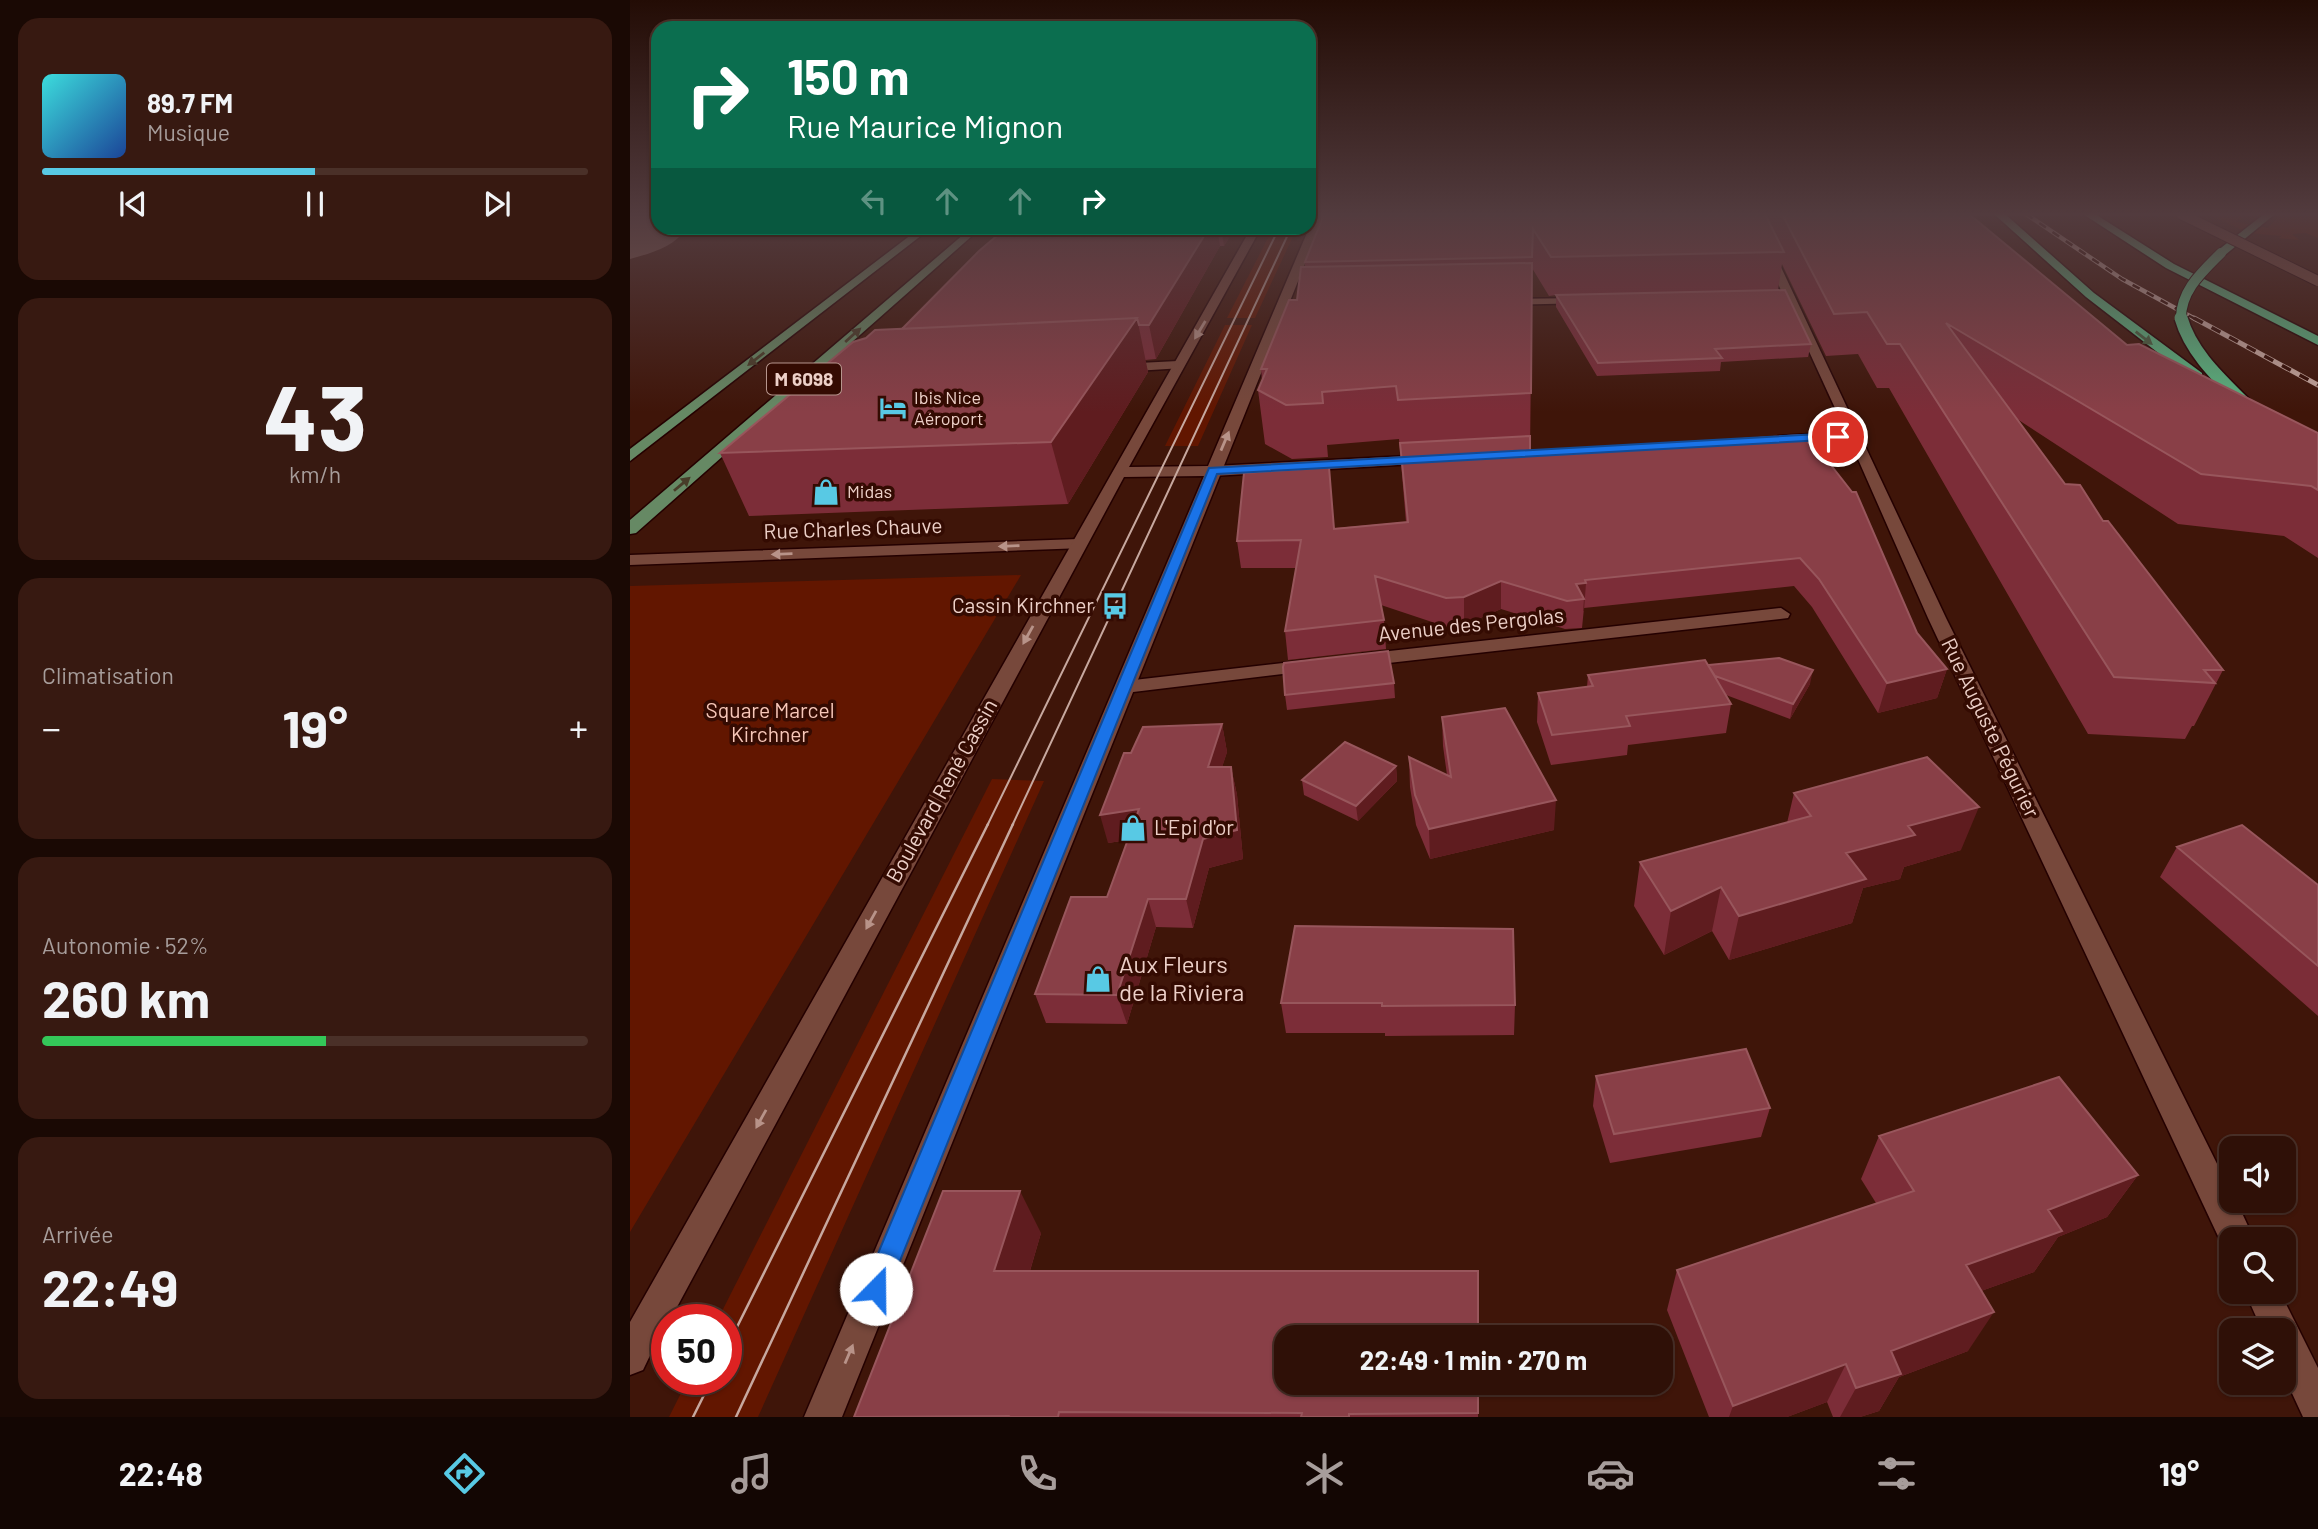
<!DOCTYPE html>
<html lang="fr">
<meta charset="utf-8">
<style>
body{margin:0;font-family:Barlow,sans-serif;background:#371911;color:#f1f3f6;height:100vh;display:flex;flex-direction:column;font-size:26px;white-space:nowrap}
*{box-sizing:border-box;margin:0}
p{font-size:23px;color:#a79d9b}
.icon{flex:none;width:38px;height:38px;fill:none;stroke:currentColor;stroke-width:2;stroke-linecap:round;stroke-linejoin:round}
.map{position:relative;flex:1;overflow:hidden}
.drawer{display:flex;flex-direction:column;gap:18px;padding:18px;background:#1a0904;width:630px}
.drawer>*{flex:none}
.banner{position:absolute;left:21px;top:21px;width:665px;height:214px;border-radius:21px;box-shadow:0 2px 5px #0004,0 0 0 2px #4a3028;background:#0b6e4f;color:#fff;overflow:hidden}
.fabs{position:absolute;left:1589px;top:1136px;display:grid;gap:14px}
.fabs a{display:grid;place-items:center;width:77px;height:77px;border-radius:14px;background:#2f1007;box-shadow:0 2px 5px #0004,0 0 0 2px #4a3028;font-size:35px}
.speed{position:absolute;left:21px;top:1304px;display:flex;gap:14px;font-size:35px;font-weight:700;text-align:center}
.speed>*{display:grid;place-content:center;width:91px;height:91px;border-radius:50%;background:#2f1007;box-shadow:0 2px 5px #0004,0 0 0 2px #4a3028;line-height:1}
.speed .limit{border:10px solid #d22;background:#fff;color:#111}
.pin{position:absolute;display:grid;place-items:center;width:60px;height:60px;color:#fff;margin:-30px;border:4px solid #fff;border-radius:50%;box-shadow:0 2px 7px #0007}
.me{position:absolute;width:77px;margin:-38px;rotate:22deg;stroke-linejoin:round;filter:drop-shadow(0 0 5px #0008)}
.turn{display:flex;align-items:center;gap:24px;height:147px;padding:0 21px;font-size:32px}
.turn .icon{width:91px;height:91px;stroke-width:2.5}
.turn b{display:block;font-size:49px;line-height:60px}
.lanes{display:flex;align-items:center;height:66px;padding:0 21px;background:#0003;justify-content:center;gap:35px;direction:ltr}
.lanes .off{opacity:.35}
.big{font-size:52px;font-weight:700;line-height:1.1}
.drawer .tile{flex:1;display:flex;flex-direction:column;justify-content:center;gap:10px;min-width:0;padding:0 24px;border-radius:21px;background:#371911}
.drawer .dial{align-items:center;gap:0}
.dial b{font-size:91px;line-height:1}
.song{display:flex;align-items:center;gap:21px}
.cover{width:84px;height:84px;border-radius:10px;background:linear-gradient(135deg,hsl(180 70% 55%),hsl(220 70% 35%))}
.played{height:7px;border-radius:4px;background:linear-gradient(90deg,#58c9e4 50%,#4a3028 50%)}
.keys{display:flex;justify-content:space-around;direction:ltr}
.heat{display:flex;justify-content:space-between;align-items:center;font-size:38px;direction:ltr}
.charge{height:10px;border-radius:5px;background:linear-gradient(90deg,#34c759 52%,#4a3028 0)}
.trip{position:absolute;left:644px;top:1325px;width:399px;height:70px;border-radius:21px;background:#2f1007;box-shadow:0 2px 5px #0004,0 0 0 2px #4a3028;font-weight:700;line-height:70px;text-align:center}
.dock{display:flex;height:112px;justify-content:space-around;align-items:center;background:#130603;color:#a79d9b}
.dock .icon{width:49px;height:49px}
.dock .active{color:#58c9e4}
.dock b{font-size:32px;color:#f1f3f6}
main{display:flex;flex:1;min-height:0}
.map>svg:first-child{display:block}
</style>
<main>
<section class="drawer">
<div class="tile">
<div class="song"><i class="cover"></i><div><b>89.7 FM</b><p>Musique</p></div></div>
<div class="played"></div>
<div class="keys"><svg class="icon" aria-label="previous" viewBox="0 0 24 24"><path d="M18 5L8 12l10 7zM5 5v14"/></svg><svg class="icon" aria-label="pause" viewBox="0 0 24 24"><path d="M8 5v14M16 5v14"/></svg><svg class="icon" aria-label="next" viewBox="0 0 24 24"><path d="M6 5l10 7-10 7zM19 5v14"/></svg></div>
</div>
<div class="tile dial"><b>43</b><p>km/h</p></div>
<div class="tile"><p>Climatisation</p>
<div class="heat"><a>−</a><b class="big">19°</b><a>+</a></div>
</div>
<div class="tile"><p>Autonomie · 52%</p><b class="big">260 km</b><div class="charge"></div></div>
<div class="tile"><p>Arrivée</p><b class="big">22:49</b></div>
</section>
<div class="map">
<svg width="1688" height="1417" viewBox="0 0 1688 1417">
<rect width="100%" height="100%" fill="#3f1509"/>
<path fill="#621600" d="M1577 214H1616L1606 222 1638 228 1651 214H1688V238L1676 233 1662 234 1669 240 1648 238 1652 236 1619 233Z
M643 228H667L625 318H597Z
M595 325H622L568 446H535Z
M391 575 0 1232V586Z
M362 779 414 781 128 1417H39L58 1379H96V1320L88 1319Z"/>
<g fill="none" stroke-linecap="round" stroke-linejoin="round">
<path fill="#835e54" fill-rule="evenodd" d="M5 214H28V228H57C44 247 22 253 0 259V216Z"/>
<defs>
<path id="street" d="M1116 214H1126L1316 618 1601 1192V1200H1606L1624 1239H1601V1253L1595 1251 1298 618 1220 441 1148 444 1141 440 1148 436 1216 432Z
M955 298 961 301 959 303 875 305 869 302 875 299Z
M548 361 553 362V368L489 372 482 368 489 364Z
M797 455 805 460 802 463 583 476 575 471 583 466Z
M448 539 454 540 457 544 454 548 0 565V555Z
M1151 608 1160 614 1158 618 732 666 722 660 732 654Z
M679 660 686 662 689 666 686 670 495 693 485 687 495 681Z
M1615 1292H1650L1688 1368V1417H1673L1654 1376V1330H1632Z"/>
<path id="secondary" d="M685 214H695L212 1417H174L574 476 494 477 40 1320H37L13 1370 0 1375V1322L621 228H631L499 467 578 466Z"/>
<path id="primary" d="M290 228H301L0 461V449Z
M341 228H351L6 533 0 534V520Z"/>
<path id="highway" d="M1364 214H1375L1464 293 1572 373V379H1562L1456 297Z
M1453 214H1465L1544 264 1688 336V345L1536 268Z
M1634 214H1645L1595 255H1587V251Z"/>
</defs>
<use href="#street" stroke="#240000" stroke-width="3"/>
<use href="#secondary" stroke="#240000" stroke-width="3"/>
<use href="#primary" stroke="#240000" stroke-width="3"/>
<use href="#highway" stroke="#240000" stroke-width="3"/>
<use href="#street" fill="#77483b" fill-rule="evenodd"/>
<use href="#secondary" fill="#77483b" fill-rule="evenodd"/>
<use href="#primary" fill="#668964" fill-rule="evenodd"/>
<use href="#highway" fill="#5ab480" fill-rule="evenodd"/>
<path stroke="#c7a89f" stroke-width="2" d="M357 826 649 228
M382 826 661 228"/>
<path stroke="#c7a89f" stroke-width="2.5" d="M96 1349 358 824
M63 1417 82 1379
M106 1417 383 824"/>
<defs>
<path id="rail-far1" d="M1396 214 1492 279 1567 320"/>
<path id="rail" d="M1564 318 1688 385"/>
</defs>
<use href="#rail-far1" stroke="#c7a89f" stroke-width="4.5"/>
<use href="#rail" stroke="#c7a89f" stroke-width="5"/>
<use href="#rail-far1" stroke="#340b02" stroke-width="2.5" stroke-dasharray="8" stroke-linecap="butt"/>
<use href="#rail" stroke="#340b02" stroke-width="3.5" stroke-dasharray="10" stroke-linecap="butt"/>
<defs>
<path id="secondary-bridge" d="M1551 214 1688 281"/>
<path id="highway-bridge-far1" d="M1551 320C1550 291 1572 272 1591 253"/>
<path id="highway-bridge" d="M1551 318C1561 353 1590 379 1615 404"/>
</defs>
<use href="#secondary-bridge" stroke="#240000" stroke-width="12" stroke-linecap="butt"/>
<use href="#highway-bridge-far1" stroke="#240000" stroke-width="12" stroke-linecap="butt"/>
<use href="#highway-bridge" stroke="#240000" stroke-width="16" stroke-linecap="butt"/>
<use href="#secondary-bridge" stroke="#77483b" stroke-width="10"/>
<use href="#highway-bridge-far1" stroke="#5ab480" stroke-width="10"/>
<use href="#highway-bridge" stroke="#5ab480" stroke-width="13"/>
</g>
<path fill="#7c2d38" d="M694 214H1339L1497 345 1688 433V558L1654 536 1548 524 1387 419 1435 484 1473 521 1593 670 1564 726H1562L1555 739 1458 734 1259 388H1247L1228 354 1196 356 1152 264 1148 290 1181 344 1178 357 1091 362 1090 371 967 376 926 307V295L919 296 902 268 900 453 1172 435 1287 633 1317 669 1307 698 1248 713 1182 607 1164 586 954 608 952 628 935 629 871 609 834 625 817 627 751 605 754 620 756 649 658 660 655 631 666 568H611L607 541 704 528 776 522 769 439 697 445 698 457 662 459 635 444 628 390 632 380 631 369 667 300 675 267V262Z
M376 228H605L594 246H590L526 359 515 360 518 372 438 504 119 516 90 453 272 329Z
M1078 665 1180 684 1160 719 1096 695 1101 704 1096 733 998 745 997 755 921 765 907 722 908 693 957 687 958 675Z
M764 683 765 698 657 710 655 695Z
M812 717 924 830 800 859 786 825 780 787 779 757 817 775 813 746Z
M592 724 597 752 592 767H601L607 795 613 859 579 868 563 928 526 927 497 1024 416 1023 405 994 477 897 498 840 478 843Z
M766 766 767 781 728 821 674 795 672 780Z
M1164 793 1331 850 1274 867 1270 879 1233 888 1222 923 1099 960 1082 931 1034 955 1004 906 1010 862 1157 823Z
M1547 847 1688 885V1016L1530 877Z
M651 1003 885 1005 884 1035 755 1036V1033H656Z
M966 1076 1140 1108 1131 1137 980 1163 963 1106Z
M1249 1136 1508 1175 1477 1217 1428 1237 1404 1272 1351 1291 1338 1351 1269 1377 1249 1411 1230 1417H1203L1197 1402 1157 1417H1079L1037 1310 1047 1270 1246 1203 1231 1179Z
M411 1233 400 1271 848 1382V1417H224Z"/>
<path fill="#5f1c1f" d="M579 228H587L590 246 526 359 519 325Z
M591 228H605L594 246Z
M507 318 518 372 438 504 421 442Z
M871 581V609L834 625V597Z
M956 583 954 611H953L954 599 946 584Z
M1317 669 1307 698 1248 713 1257 683Z
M1183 670 1180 684 1160 719 1163 704Z
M592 724 597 752 583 795 578 767Z
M766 766 767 781 728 821 726 806Z
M601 767 607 795 613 859 579 868 563 928 556 899 573 839Z
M926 800 924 830 800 859 799 829Z
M1349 807 1331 850 1274 867 1270 879 1233 888 1222 923 1099 960 1109 916 1216 853 1278 826Z
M509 809 517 837 478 843 470 815Z
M1091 887 1082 931 1034 955 1041 911Z
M518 899 526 927 497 1024 487 995Z
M1508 1175 1477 1217 1428 1237 1404 1272 1312 1305 1336 1265 1418 1210Z
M390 1191 411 1233 388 1311 364 1271Z
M1364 1312 1338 1351 1269 1377 1249 1411 1230 1417H1210L1226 1388 1261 1351Z
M1216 1364 1197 1402 1157 1417H1099L1103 1406Z"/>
<path fill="#893f47" stroke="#98565c" stroke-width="2" d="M694 214H1135L1154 252 921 257 903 229 902 257 675 262Z
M1152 214H1339L1497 345 1509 344 1688 433V490L1681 486 1571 474 1316 323 1435 484 1450 485 1473 521H1478L1593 670H1574L1585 683 1484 677 1270 344H1257L1237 312 1204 314Z
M376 228H579L519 325H509L507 318 272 329 349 251Z
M902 263 901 393 768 400 766 386 692 392 693 403 656 405 628 390 637 369H631L659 300H667L671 267Z
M1155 290 1181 344 1085 349 1092 358 968 363 926 295Z
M507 318 421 442 90 453 223 342 236 338 245 330Z
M1172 435 1181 446H1186L1222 492H1226L1287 633 1317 669 1257 683 1189 579 1170 558 955 580 956 583 946 584 954 599 937 601 871 581 834 597 816 598 745 576 754 620 655 631 671 540 607 541 614 473 699 467 704 529 778 522 770 443 900 436V453Z
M758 651 764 683 655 695 653 667 654 663Z
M1149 658 1183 670 1163 704 1085 676 1078 665Z
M1075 660 1101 704 996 716 1000 726 922 735 908 693 963 686 958 675Z
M875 708 926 800 799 829 785 795 779 757 821 777 812 717Z
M592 724 578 767H601L607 830 573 839 556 899H518L487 995 405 994 441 897H477L509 809 470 815 494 753H501L513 727Z
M715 742 766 766 726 806 672 780Z
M1297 757 1349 807 1278 826 1285 835 1216 853 1236 879 1109 916 1091 887 1041 911 1010 862 1181 816 1164 793Z
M1612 825 1688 885V966L1547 847Z
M665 926 883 929 885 1005 752 1006V1003H651Z
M1116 1049 1140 1108 984 1134 966 1076Z
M1429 1077 1508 1175 1418 1210 1432 1231 1336 1265 1364 1312 1261 1351 1271 1374 1226 1388 1216 1364 1103 1406 1047 1270 1284 1191 1249 1136Z
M313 1191H390L364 1271H848V1337H656V1382H848V1413L719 1414V1417H671L672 1413 429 1412 428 1417H377L378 1416 224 1417Z"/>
<defs><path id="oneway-solid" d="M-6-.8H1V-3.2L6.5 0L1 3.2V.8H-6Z" transform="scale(1.75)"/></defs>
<g fill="#b89389">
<use href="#oneway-solid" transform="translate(570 330) rotate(121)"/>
<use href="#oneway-solid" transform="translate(595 441) rotate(-67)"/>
<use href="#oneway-solid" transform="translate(379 546) rotate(178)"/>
<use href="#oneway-solid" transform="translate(152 554) rotate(178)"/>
<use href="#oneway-solid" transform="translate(398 635) rotate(119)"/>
<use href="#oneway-solid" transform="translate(241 920) rotate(119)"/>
<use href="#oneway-solid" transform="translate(131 1119) rotate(119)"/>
<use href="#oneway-solid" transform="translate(219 1354) rotate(-67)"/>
</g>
<g fill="#483d29">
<use href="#oneway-solid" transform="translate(223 335) rotate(-42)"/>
<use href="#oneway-solid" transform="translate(126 359) rotate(142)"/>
<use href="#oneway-solid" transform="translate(52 484) rotate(-40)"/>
</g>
<use fill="#476041" href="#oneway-solid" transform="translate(1514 338) rotate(38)"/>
<linearGradient id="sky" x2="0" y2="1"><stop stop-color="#230c05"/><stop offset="0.52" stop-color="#523b3e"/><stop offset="1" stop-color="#523b3e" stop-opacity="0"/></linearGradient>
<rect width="1688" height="412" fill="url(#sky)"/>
<path fill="#1a73e8" stroke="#114b97" stroke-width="2" d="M1208 433 1211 434V439L587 474 255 1298 246 1302 237 1298 233 1289 579 468Z"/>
<defs>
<symbol id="hotel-bare" viewBox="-9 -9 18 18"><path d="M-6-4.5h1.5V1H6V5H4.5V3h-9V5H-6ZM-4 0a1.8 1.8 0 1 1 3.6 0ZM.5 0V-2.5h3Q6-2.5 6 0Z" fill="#58c9e4" stroke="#340b02" stroke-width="2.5" paint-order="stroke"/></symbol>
<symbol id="shop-bare" viewBox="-9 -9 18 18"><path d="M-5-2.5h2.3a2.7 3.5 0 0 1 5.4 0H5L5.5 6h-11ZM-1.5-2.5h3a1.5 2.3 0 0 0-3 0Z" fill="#58c9e4" stroke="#340b02" stroke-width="2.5" paint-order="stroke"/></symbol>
<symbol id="bus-bare" viewBox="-9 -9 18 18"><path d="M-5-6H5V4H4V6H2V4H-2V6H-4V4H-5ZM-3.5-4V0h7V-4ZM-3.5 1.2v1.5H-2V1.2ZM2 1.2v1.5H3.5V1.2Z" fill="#58c9e4" stroke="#340b02" stroke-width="2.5" paint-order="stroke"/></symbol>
</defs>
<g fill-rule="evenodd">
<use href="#hotel-bare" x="244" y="389" width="38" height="38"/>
<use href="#shop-bare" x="177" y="473" width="38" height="38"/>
<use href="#bus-bare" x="466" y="587" width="38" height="38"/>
<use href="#shop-bare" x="484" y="809" width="38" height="38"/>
<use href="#shop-bare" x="449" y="960" width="38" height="38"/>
</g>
<g text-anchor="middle" stroke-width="7" stroke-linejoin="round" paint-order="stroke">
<g font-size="18" fill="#edd0c8" stroke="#340b02" text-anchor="start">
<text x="284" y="404">Ibis Nice<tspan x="284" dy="21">Aéroport</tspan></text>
<text x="217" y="498">Midas</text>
</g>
<rect fill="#340b02" stroke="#b6958d" stroke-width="2" x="137" y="363.5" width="74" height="31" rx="5"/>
<g font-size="19" font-weight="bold" fill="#edd0c8">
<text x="174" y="386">M 6098</text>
</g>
<g font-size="21" fill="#edd0c8" stroke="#340b02">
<text transform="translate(223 529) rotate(-2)" y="7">Rue Charles Chauve</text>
<text transform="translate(841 625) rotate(-6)" y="7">Avenue des Pergolas</text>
<text transform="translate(1360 728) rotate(64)" y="7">Rue Auguste Pégurier</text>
<text transform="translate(312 791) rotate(-61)" y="7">Boulevard René Cassin</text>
</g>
<g font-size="21" fill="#edd0c8" stroke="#340b02" text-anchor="end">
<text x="464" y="613">Cassin Kirchner</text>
<text x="524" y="835" text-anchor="start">L'Epi d'or</text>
</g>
<g font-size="21" fill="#f7c7b9" stroke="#340b02">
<text x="140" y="718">Square Marcel<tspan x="140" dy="24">Kirchner</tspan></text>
</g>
<g font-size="24" fill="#edd0c8" stroke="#340b02" text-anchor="start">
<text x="489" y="973">Aux Fleurs<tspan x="489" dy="28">de la Riviera</tspan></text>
</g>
</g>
</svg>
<div class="fabs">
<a><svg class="icon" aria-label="sound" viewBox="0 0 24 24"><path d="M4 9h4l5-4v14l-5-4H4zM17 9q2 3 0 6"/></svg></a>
<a><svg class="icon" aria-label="search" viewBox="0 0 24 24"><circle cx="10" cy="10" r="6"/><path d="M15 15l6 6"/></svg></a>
<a><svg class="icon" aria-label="layers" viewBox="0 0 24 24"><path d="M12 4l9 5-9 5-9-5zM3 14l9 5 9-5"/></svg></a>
</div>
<div class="speed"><div class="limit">50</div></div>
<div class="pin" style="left:1208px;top:437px;background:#d93025"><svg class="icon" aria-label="arrive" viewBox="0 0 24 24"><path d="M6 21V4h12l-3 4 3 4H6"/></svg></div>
<svg class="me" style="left:246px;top:1289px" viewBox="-20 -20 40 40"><circle r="19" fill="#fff"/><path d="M0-13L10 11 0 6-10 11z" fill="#1a73e8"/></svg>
<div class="trip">22:49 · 1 min · 270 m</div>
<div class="banner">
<div class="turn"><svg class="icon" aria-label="right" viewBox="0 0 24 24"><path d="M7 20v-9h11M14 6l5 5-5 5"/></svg><div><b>150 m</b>Rue Maurice Mignon</div></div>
<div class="lanes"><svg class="icon off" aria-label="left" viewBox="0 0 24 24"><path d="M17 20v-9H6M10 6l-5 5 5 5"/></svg><svg class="icon off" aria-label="ahead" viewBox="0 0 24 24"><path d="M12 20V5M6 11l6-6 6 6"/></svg><svg class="icon off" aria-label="ahead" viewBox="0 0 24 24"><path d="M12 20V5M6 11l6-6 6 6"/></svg><svg class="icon" aria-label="right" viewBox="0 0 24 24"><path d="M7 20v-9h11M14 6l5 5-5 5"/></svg></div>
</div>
</div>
</main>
<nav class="dock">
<b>22:48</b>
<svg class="icon active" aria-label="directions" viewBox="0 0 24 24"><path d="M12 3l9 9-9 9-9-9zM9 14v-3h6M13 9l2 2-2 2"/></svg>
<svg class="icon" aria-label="music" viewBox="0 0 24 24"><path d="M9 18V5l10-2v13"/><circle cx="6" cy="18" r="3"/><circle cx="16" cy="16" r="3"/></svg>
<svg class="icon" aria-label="phone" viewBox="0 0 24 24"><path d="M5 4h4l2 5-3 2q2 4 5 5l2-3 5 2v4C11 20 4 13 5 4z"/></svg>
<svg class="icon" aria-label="climate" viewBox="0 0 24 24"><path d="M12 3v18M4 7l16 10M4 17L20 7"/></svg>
<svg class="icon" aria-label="car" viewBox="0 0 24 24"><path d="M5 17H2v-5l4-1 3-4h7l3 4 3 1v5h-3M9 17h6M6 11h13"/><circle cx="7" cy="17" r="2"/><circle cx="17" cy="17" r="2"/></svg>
<svg class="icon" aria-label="filters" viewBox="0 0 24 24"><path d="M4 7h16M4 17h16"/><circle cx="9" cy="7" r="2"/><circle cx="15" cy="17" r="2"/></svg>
<b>19°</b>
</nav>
